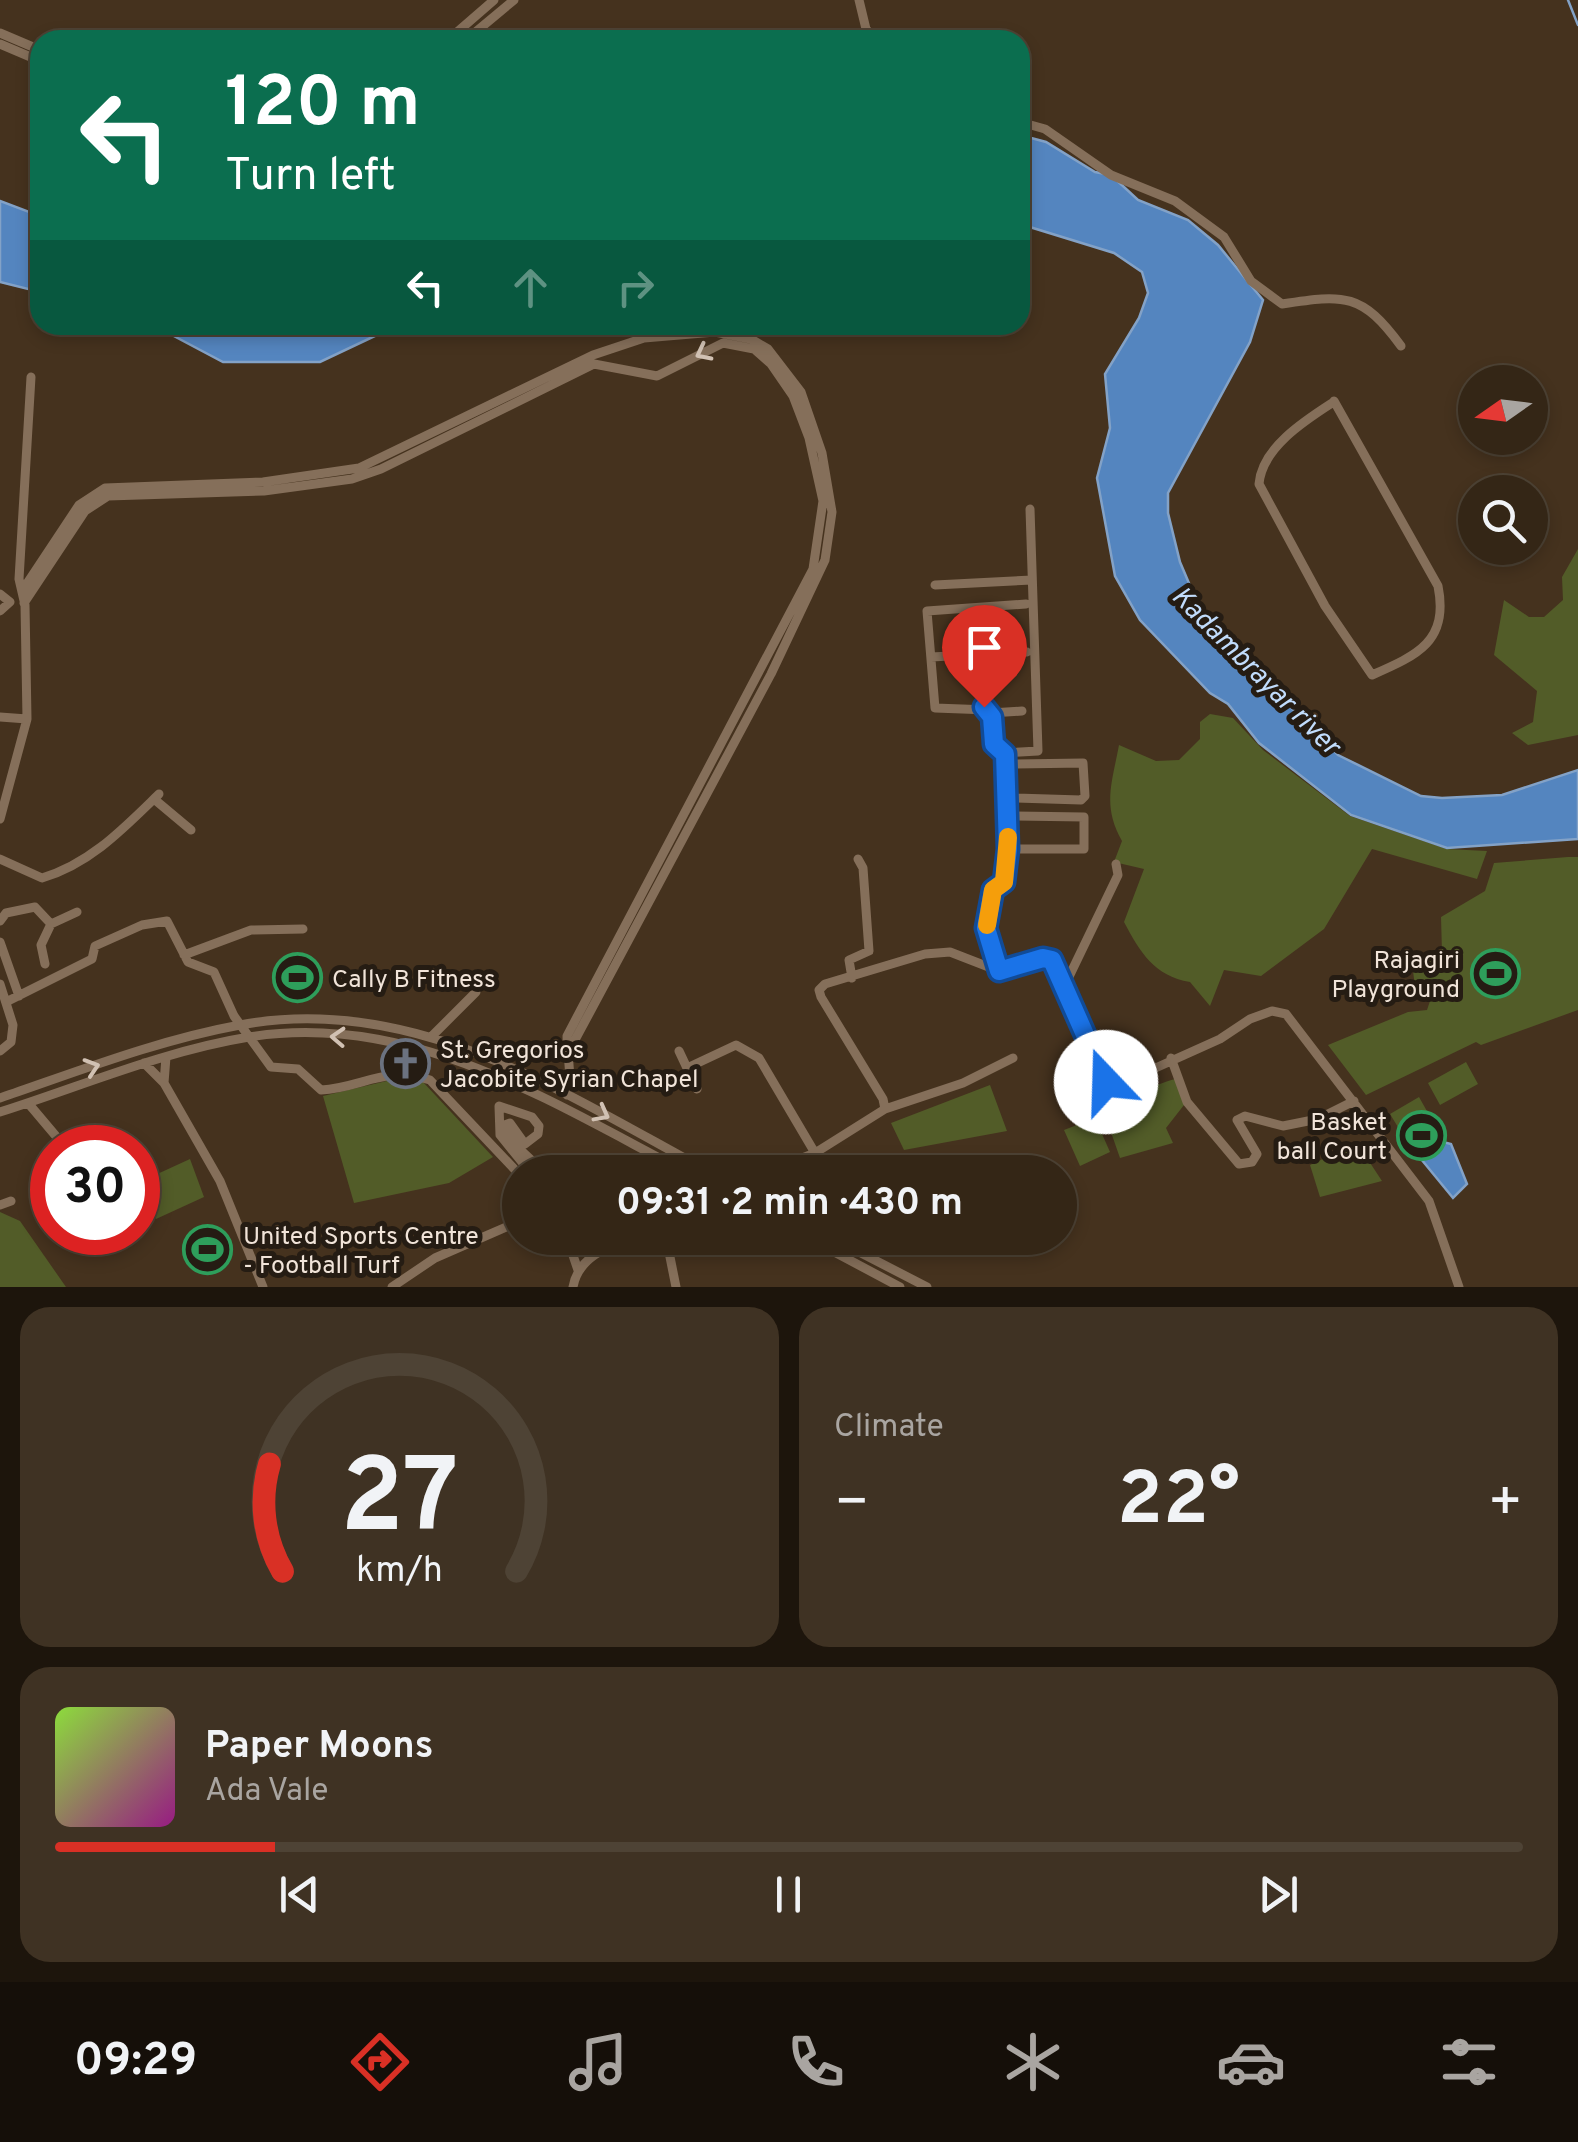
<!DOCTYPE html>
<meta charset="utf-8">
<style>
body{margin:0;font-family:Overpass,sans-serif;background:#3f3223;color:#f1f3f6;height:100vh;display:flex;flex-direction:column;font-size:38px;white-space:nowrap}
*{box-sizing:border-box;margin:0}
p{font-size:32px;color:#a9a5a1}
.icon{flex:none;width:55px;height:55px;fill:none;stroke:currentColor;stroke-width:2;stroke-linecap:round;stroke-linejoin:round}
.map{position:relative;height:1287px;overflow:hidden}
.drawer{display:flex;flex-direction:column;gap:20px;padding:20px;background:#1d150c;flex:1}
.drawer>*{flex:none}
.banner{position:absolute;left:30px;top:30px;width:1000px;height:305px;border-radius:30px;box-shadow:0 5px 15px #0003,0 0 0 2px #4e4335;background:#0b6e4f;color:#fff;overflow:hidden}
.needle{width:65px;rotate:256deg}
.controls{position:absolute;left:1458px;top:365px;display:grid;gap:20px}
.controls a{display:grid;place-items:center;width:90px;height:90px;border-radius:50%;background:#342616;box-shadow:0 5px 15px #0003,0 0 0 2px #4e4335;font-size:50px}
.speed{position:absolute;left:30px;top:1125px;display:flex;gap:20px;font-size:50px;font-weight:700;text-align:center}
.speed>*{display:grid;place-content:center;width:130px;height:130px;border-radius:50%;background:#342616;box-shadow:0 5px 15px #0003,0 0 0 2px #4e4335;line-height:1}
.speed .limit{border:15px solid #d22;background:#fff;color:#111}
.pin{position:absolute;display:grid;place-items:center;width:85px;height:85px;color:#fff;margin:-102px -42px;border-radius:50% 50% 50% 0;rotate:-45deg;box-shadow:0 0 10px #0007}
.pin .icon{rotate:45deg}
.me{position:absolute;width:110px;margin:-55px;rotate:339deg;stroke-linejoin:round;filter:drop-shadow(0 0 8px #0008)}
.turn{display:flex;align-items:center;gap:35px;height:210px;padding:0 30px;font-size:45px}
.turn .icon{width:130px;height:130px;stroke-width:2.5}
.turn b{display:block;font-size:70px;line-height:85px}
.lanes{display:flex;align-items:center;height:95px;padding:0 30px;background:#0003;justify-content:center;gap:50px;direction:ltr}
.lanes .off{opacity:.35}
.big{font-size:75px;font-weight:700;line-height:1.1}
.drawer .tile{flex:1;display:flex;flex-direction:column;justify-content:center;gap:15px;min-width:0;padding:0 35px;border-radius:30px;background:#3f3223}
.drawer .dial{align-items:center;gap:0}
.dial svg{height:260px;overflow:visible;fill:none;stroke:#4e4335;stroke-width:7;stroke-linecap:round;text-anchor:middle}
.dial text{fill:#f1f3f6;stroke:none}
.song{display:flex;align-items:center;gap:30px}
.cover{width:120px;height:120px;border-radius:15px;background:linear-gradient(135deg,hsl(90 70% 55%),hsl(310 70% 35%))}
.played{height:10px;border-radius:5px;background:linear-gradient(90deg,#d93025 15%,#4e4335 15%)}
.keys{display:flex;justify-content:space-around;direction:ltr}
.heat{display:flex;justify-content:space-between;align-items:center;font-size:55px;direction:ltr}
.drawer .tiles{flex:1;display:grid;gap:20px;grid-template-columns:1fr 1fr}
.tile:last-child{grid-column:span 2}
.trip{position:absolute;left:502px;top:1155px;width:575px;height:100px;border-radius:50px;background:#342616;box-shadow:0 5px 15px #0003,0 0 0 2px #4e4335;font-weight:700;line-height:100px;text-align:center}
.dock{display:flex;height:160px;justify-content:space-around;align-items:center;background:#150f09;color:#a9a5a1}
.dock .icon{width:70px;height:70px}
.dock .active{color:#d93025}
.dock b{font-size:45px;color:#f1f3f6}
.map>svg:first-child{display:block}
</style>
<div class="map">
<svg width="1578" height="1287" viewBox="0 0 1578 1287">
<rect width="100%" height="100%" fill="#45321e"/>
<path fill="#525c28" d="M1578 549V735L1528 745 1512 733 1533 722 1537 691 1494 655 1504 600 1529 617H1544L1563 600 1562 577Z
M1210 714 1233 718 1263 750 1350 816 1447 849 1487 851 1477 879 1372 849 1324 929 1261 976 1224 970 1210 1006 1190 982C1154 976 1140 952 1124 922L1144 869 1114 862 1122 841C1102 806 1112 783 1119 745L1156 761 1179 760 1200 739V722Z
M1568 857H1578V1010L1481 1045 1476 1042 1366 1095 1328 1045 1408 1012 1427 1010 1433 992 1426 983 1415 986 1412 964 1442 953 1441 917 1485 891 1494 863Z
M1466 1062 1478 1084 1440 1105 1428 1083Z
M1175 1079 1184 1105 1166 1128 1173 1143 1120 1158 1106 1118C1120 1098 1152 1086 1175 1079Z
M391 1080 423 1082 493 1157 449 1183 354 1203 323 1096Z
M990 1085 1007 1131 904 1150 891 1123Z
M1419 1097 1441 1136 1413 1152 1390 1114Z
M1095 1118 1110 1152 1080 1166 1064 1130Z
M1357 1143 1382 1181 1320 1197 1310 1165Z
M190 1159 204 1197 156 1219 142 1181Z
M0 1212 20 1221 66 1287H0Z
M222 1230 231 1256 193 1269 184 1243Z"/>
<path fill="#5485bf" stroke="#83a2c7" stroke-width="2.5" d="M1020 135 1046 142 1095 172 1111 175 1138 200 1188 220 1218 245 1263 300 1250 342 1168 493V513L1180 562 1205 621 1338 755 1421 796 1442 798 1502 795 1578 770V839L1447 848 1351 815 1259 743 1228 704 1210 693 1140 620 1115 576 1097 478 1110 428 1105 374 1139 318 1148 293 1142 272 1114 253 1020 224Z
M0 201 40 216V292L0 282Z
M153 325H398L320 362H223Z
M1443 1142 1451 1144 1467 1184 1453 1198 1421 1159 1428 1148Z"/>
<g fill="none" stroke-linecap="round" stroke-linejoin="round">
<path stroke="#83a2c7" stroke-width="2.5" d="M1568 0 1578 25"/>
<path stroke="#856f5a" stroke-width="9" d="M859 0 866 29 876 40
M0 33 40 50
M448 40 494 0
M466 40 514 0
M0 44 40 61
M1020 122 1045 129 1111 175 1175 201 1224 237 1251 281 1282 304C1345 294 1362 293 1401 346
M1332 403C1304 421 1262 448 1259 484L1325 606 1372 675C1418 655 1449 641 1438 586L1334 401
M935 585 1032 580
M22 591 79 505 105 488 263 482 359 468 593 355 644 338 715 332 751 339 768 349 801 392 822 453 832 512 825 560 771 674 575 1040 567 1046
M0 594 10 602 0 611
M24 603 85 511 108 496 264 491 352 479 381 469 594 364 657 376 723 343 754 349 771 364 793 396 809 438 823 501 813 569 567 1036C567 1056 573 1080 567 1095
M931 657 1027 652
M991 713 1022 711
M0 717 27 719
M1005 753 994 744 989 710 935 708 927 611 1026 604
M1083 763 1085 796 1081 800 1013 798 1011 764Z
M154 799 191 830
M0 819 27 719 25 605 19 579 31 377
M1008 849H1084V817L1008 816
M0 859 42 878C90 864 124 828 159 794
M0 921 6 913 35 907 51 924 77 912
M0 942 19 996
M184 955 251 930 303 929
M45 964 41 945 51 924
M999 971 1046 957 1053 960 1111 1088 1220 1039 1250 1019 1272 1011 1286 1014 1429 1201 1459 1287
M852 978 849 960 869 951 863 868 858 859
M0 984 13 1025 11 1042 0 1051
M1065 985 1118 875 1116 864
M8 1001 92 959 95 946 142 925 167 921 188 962 214 972 234 1016 271 1067 298 1069 321 1090C362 1088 385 1065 430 1080L520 1175
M432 1036 476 992
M679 1051 687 1068 736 1045 759 1058 815 1153
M1171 1058 1187 1102 1239 1164 1252 1162 1257 1154 1237 1120 1245 1116 1283 1126 1318 1119 1354 1101
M144 1063 164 1083 166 1057
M687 1068 697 1089
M164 1083 220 1181 263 1287
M0 1098C79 1071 158 1040 240 1025 414 992 565 1094 710 1172
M28 1103 66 1148
M885 1109 963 1083 1013 1058
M0 1112C82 1086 163 1051 249 1037 410 1011 549 1101 686 1172
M530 1172 500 1135 499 1106 532 1117 539 1126 538 1134 525 1144 510 1123 502 1126C514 1149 534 1159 542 1172
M767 1172 815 1153 885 1109 883 1099 821 997 819 990 825 984 925 954 950 952 999 971 986 928 993 890 1004 883 1008 849 1005 753 1038 751 1030 509
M0 1205 11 1201
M567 1238 578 1270
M808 1238 900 1287
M832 1238 927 1287
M392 1287 435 1258 520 1221
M573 1287C578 1258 606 1247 631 1238
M676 1287 668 1247 689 1238"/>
</g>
<defs><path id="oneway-chevron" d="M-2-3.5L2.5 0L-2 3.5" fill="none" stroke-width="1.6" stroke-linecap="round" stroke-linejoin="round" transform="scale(2.5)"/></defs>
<g stroke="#d1c1b3">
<use href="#oneway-chevron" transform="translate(703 353) rotate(153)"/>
<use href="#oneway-chevron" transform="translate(338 1037) rotate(-177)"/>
<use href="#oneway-chevron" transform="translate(92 1067) rotate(-18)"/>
<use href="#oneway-chevron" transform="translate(602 1114) rotate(28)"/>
</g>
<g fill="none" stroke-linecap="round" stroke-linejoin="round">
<defs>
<path id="route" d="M984 707 992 717 994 744 1005 754 1008 849 1004 882 993 890 986 928 999 971 1043 958 1052 960 1106 1082"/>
</defs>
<use href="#route" stroke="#114b97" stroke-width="25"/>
<use href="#route" stroke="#1a73e8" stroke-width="18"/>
<path stroke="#f59e0b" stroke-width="18" d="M987 925 993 890 1004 882 1008 837"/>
</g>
<defs>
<symbol id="stadium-ring" viewBox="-11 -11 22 22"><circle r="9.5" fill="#251c13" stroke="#2e9e5b" stroke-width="1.5"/><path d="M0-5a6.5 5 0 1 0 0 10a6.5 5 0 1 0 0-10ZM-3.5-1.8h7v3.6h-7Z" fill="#2e9e5b"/></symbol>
<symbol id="church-ring" viewBox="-11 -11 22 22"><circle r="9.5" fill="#251c13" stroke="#6b7280" stroke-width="1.5"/><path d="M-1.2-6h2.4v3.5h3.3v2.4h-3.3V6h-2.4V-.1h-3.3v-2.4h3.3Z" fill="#6b7280"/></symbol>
</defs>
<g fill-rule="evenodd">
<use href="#stadium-ring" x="1468" y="946" width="55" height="55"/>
<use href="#stadium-ring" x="270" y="950" width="55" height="55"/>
<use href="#church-ring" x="378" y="1036" width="55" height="55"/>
<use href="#stadium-ring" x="1394" y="1108" width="55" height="55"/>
<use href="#stadium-ring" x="180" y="1222" width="55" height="55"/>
</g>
<g text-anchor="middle" stroke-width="10" stroke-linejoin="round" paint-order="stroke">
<g font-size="25" fill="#f1e4d9" stroke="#251c13" text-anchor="start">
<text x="1460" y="968" text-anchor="end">Rajagiri<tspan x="1460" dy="29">Playground</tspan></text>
<text x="332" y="987">Cally B Fitness</text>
<text x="440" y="1058">St. Gregorios<tspan x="440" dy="29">Jacobite Syrian Chapel</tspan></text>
<text x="1387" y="1130" text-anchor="end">Basket<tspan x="1387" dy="29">ball Court</tspan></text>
<text x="243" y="1244">United Sports Centre<tspan x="243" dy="29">- Football Turf</tspan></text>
</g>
<g font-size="28" font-style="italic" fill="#c1dcfc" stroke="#251c13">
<text transform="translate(1257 670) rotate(45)" y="10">Kadambrayar river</text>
</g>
</g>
</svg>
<div class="controls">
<a><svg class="needle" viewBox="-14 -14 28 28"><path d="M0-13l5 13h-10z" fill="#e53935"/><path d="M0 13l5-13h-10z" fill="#a9a5a1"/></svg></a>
<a><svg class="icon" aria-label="search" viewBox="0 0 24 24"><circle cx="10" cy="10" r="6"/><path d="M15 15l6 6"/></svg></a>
</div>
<div class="speed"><div class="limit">30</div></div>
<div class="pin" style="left:984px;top:707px;background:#d93025"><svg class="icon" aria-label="arrive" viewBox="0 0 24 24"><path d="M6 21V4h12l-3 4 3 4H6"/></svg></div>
<svg class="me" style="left:1106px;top:1082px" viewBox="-20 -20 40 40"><circle r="19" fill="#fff"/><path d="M0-13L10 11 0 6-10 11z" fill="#1a73e8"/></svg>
<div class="trip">09:31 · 2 min · 430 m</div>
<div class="banner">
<div class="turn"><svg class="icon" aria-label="left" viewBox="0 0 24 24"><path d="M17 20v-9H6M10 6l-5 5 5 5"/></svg><div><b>120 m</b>Turn left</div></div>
<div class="lanes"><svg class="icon" aria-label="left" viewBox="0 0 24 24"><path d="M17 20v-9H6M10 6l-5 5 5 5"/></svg><svg class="icon off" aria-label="ahead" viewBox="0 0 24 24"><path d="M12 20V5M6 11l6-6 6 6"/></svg><svg class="icon off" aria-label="right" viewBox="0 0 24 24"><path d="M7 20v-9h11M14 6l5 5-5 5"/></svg></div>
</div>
</div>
<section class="drawer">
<div class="tiles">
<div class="tile dial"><svg viewBox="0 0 100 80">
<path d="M14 69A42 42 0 1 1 86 69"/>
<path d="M14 69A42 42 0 0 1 10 36" stroke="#d93025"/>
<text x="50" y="56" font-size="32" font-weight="700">27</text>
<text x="50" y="72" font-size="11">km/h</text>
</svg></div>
<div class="tile"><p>Climate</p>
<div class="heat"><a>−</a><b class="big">22°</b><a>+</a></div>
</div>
<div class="tile">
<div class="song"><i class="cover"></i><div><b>Paper Moons</b><p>Ada Vale</p></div></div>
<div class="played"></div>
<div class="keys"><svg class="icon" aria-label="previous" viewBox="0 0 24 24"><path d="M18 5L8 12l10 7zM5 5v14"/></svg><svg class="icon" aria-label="pause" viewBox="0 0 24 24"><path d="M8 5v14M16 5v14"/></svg><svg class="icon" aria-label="next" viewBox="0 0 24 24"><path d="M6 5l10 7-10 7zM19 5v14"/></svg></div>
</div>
</div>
</section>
<nav class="dock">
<b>09:29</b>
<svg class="icon active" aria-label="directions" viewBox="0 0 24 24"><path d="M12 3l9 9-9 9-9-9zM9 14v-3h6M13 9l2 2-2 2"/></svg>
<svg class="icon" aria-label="music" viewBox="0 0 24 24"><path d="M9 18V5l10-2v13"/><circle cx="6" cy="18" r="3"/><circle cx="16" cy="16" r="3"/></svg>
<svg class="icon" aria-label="phone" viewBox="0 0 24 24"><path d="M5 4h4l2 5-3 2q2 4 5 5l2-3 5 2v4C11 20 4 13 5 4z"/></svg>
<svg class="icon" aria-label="climate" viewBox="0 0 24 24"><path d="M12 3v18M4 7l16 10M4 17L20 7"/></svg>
<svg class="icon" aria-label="car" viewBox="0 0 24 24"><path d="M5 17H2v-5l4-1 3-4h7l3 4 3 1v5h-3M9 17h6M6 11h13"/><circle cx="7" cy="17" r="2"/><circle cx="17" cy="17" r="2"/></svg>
<svg class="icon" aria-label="filters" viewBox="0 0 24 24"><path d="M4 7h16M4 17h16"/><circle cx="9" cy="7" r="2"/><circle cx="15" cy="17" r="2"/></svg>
</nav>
